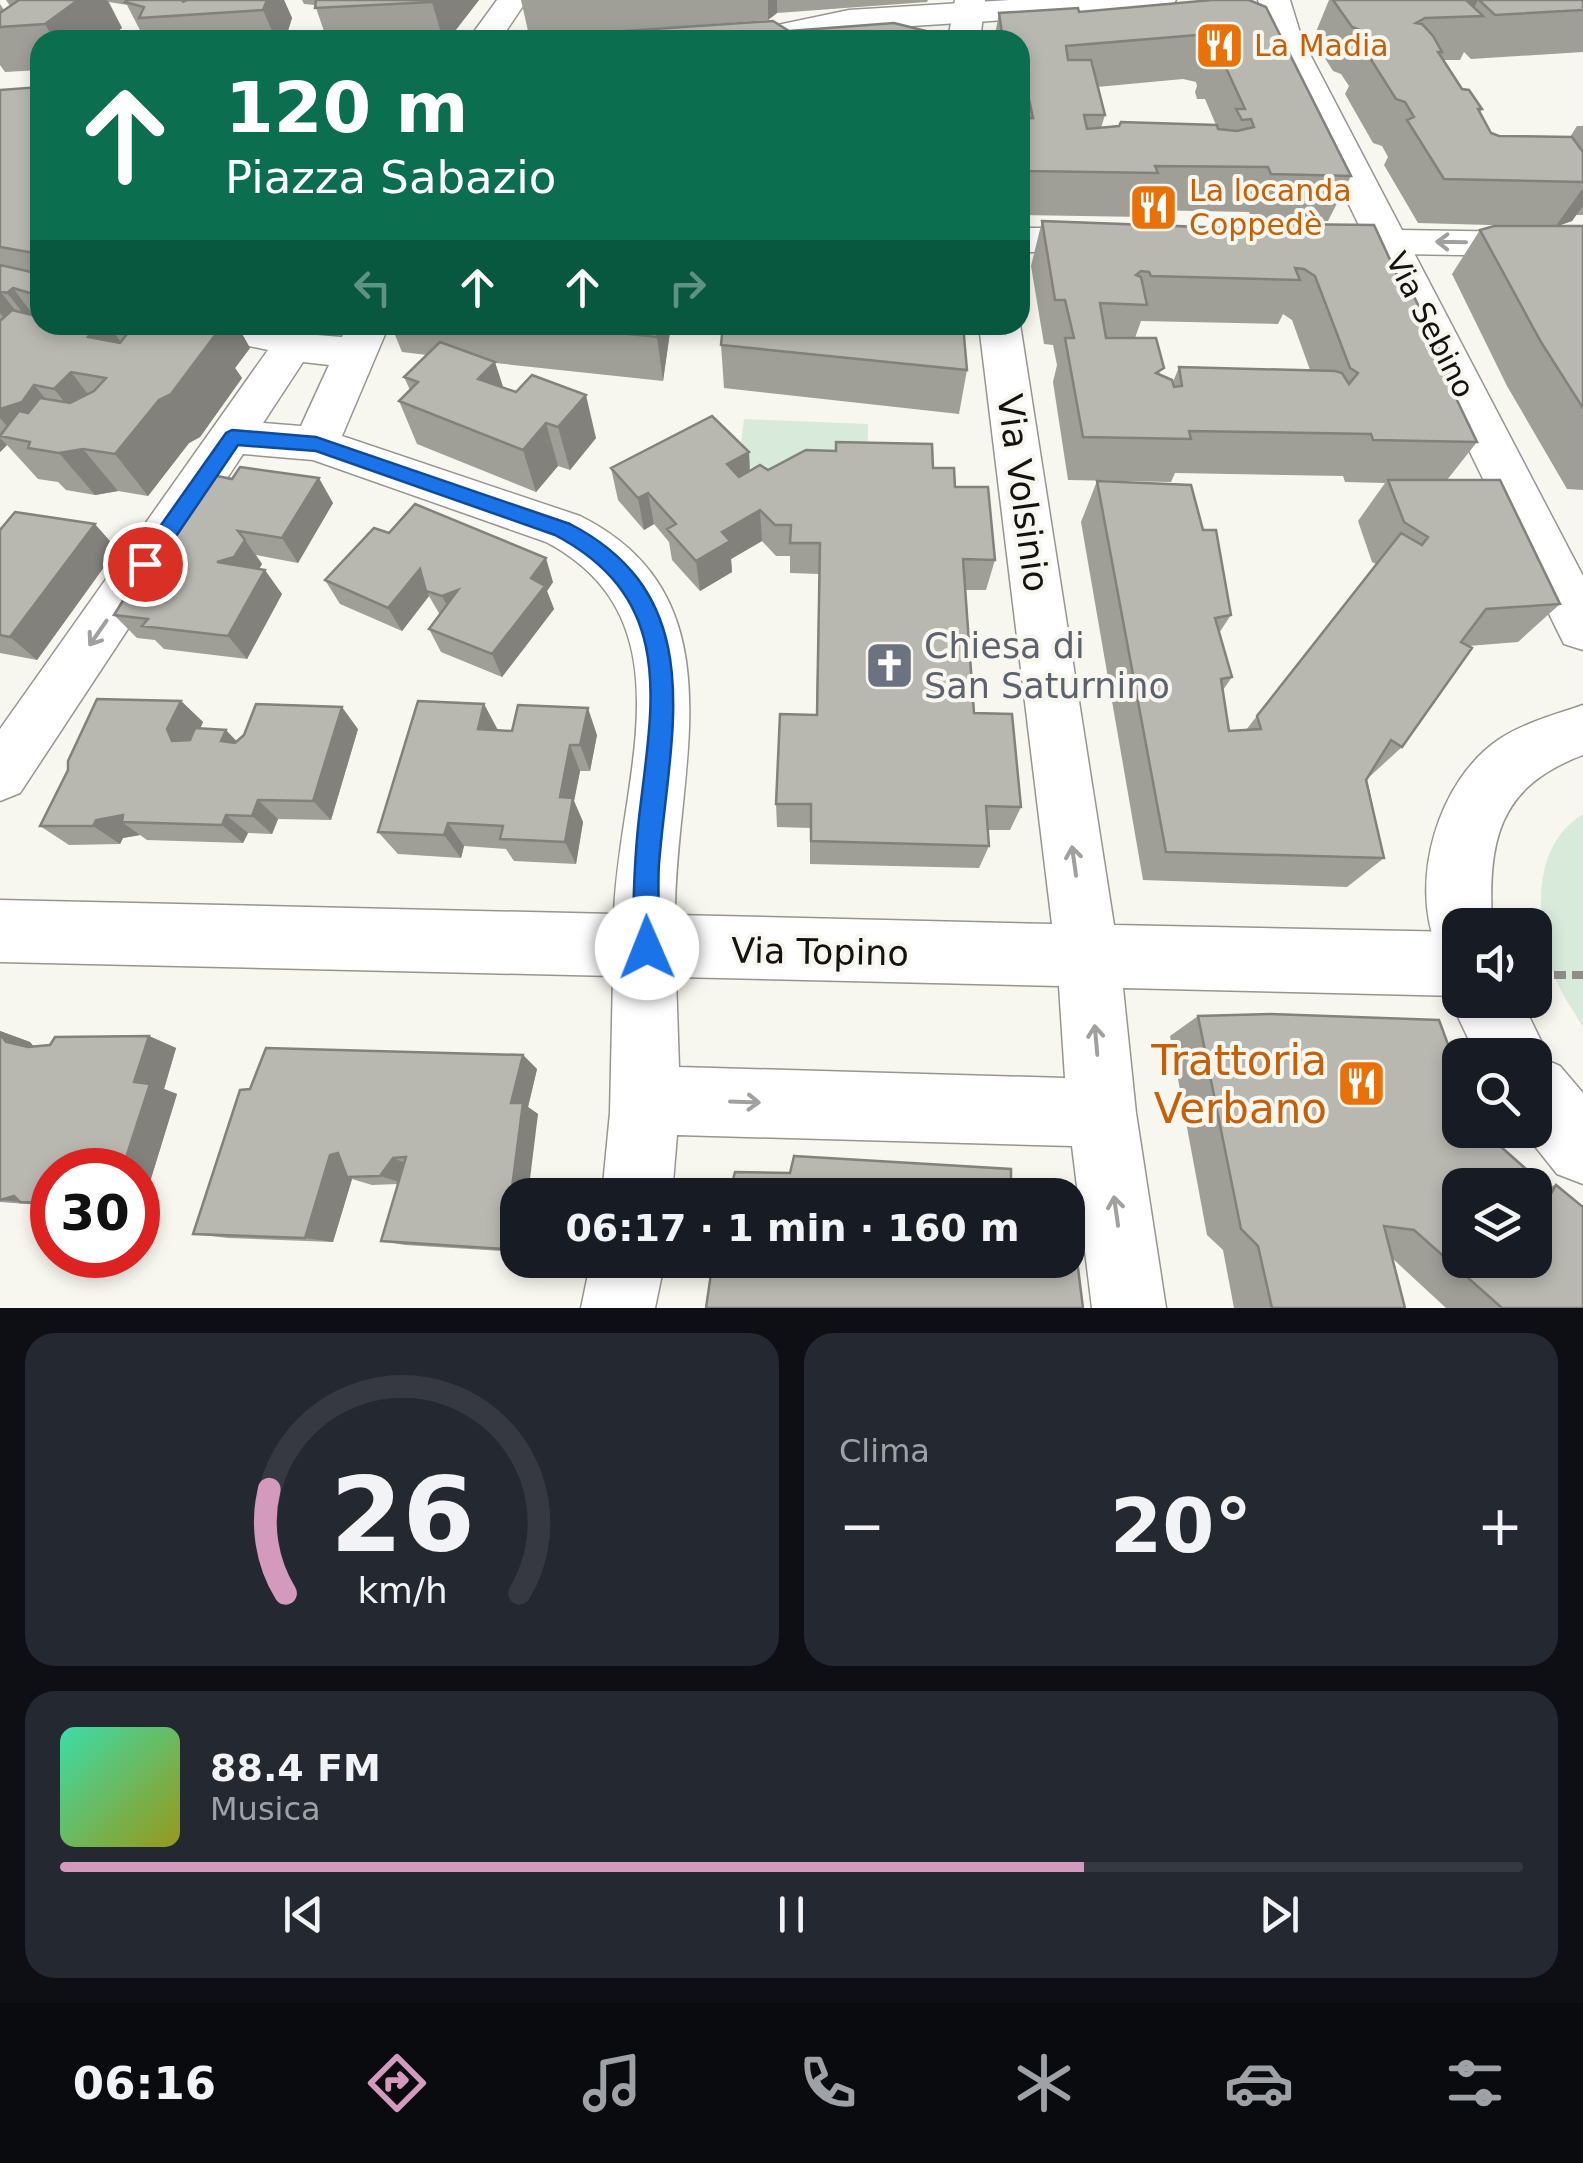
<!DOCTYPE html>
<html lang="it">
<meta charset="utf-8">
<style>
body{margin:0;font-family:"DejaVu Sans",sans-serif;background:#242831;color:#f1f3f6;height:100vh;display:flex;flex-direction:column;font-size:38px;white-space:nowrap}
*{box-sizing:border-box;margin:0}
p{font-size:32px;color:#9ea1a6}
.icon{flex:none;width:55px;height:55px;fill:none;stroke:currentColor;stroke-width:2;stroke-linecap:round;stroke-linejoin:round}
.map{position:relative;height:1308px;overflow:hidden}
.drawer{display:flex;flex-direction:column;gap:25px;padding:25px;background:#0d0f14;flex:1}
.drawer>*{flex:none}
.hud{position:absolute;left:30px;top:30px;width:1000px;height:305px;border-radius:30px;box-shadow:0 5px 15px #0003;background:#0b6e4f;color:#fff;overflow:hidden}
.buttons{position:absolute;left:1442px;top:908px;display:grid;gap:20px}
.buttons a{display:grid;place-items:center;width:110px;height:110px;border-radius:20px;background:#171b24;box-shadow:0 5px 15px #0003;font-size:50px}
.speed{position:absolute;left:30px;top:1148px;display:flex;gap:20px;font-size:50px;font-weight:700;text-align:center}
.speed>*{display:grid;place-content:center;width:130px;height:130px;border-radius:50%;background:#171b24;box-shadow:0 5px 15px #0003;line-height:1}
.speed .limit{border:15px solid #d22;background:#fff;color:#111}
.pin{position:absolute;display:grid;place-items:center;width:85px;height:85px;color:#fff;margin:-42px;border:5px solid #fff;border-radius:50%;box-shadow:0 2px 10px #0007}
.me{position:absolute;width:110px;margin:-55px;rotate:359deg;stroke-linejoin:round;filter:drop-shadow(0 0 8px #0008)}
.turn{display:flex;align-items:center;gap:35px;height:210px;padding:0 30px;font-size:45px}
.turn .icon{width:130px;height:130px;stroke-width:2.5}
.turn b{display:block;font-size:70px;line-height:85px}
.lanes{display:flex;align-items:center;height:95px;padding:0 30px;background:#0003;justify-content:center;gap:50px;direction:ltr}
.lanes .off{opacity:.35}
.big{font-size:75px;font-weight:800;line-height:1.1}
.drawer .card{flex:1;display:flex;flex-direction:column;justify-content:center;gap:15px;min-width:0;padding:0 35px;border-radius:30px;background:#242831}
.drawer .dial{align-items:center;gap:0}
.dial svg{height:260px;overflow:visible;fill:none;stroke:#363941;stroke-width:7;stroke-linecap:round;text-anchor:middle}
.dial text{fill:#f1f3f6;stroke:none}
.song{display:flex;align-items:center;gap:30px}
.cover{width:120px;height:120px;border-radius:15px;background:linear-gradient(135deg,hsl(160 70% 55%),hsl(60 70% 35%))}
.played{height:10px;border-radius:5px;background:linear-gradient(90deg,#d49abd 70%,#363941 70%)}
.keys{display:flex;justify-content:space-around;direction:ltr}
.heat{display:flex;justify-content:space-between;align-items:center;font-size:55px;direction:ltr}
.drawer .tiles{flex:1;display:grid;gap:25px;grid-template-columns:1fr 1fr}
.card:last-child{grid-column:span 2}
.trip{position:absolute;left:500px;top:1178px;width:585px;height:100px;border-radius:30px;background:#171b24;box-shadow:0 5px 15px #0003;font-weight:800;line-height:100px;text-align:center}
.dock{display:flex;height:160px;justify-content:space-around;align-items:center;background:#090b0e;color:#9ea1a6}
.dock .icon{width:70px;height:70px}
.dock .active{color:#d49abd}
.dock b{font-size:45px;color:#f1f3f6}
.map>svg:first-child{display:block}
</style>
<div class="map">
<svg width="1583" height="1308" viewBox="0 0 1583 1308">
<rect width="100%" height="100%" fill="#f8f7ef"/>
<path fill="#d8ebda" d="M744 419 868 424 867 473 738 467Z
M1583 814V1027C1573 1010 1559 991 1553 972 1536 919 1530 847 1583 814Z"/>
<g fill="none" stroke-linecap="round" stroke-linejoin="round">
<defs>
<path id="street" d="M497 0H527L500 40H468Z
M955 0H985L980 40H948Z
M1020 228H1107L1121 232 1126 240 1121 248 1107 252H1020Z
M1335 229 1583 233V257L1335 253 1321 249 1316 241 1321 233Z
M1020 324 1114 925 1460 932V996L1123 988 1136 1113 1166 1308H1092L1072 1146 677 1135 672 1195H602L610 1113 613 976 0 962V900L614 914C618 783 694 620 546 542L313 460 243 454 20 793 0 801V729L268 350 196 335 190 325H284L304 334 342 337 347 325H389L342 436 580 516C745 598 674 773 675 915L1052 924 979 325ZM303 362 329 365 301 426 263 423ZM676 977 1059 986 1065 1078 679 1067Z
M591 1260H665L655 1308H581Z"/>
<path id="secondary" d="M1010 0H1176L1171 7 1160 10 849 30 800 40H735L740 33 849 10Z
M1258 0H1290L1302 39 1583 576V650L1564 644 1556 628 1268 39Z
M1583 705V755C1497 787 1488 842 1492 925H1460V957L1437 948C1409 881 1438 781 1498 740 1523 723 1554 715 1583 705Z
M1460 977V1000H1521L1548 1055 1546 1060 1560 1066 1583 1093V1184L1557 1174 1522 1130H1535V1055H1476L1450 1000Z"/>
</defs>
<use href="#street" stroke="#97958e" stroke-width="3"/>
<use href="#secondary" stroke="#97958e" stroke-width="3"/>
<path stroke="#8e8d88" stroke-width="8" stroke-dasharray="12 6" stroke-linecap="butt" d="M1554 975H1583"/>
<use href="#street" fill="#fff" fill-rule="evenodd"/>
<use href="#secondary" fill="#fff" fill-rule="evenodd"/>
</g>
<path fill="#9f9e97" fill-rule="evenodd" d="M6 0H284L292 18 285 40H145L127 5 109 2 122 28 106 40H40V70L5 72 0 65V4L4 10 10 6Z
M302 0H479L448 40H327L315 5 304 4Z
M521 0H928L927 2 777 13 768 20 596 33 926 31 535 37 528 31Z
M1212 0 1351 176 1328 221 1252 219 1249 212 1145 210 1143 217 1020 215V40H994L999 13 1079 12ZM1183 79 1196 82 1197 86 1195 92 1197 99H1205L1216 125 1101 128 1105 115 1097 87Z
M1329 0H1583V52L1471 59 1464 52 1460 60H1443L1462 89 1482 109 1480 113 1491 133 1499 136 1570 137 1577 126H1583V215H1576L1572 221 1557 226H1583V490L1567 489 1507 386 1452 274 1480 230 1528 226 1418 223 1384 165 1388 157 1382 146 1373 143 1345 94 1349 86 1341 74 1333 71 1313 39Z
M40 87V325H237L250 348 235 368 242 378 200 437 189 443 148 496 118 491 95 495 66 490 58 482 38 479 7 445 0 452V90Z
M1042 221 1277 229 1280 224 1399 279 1451 373 1447 379 1477 442 1447 480 1560 604 1518 642 1468 646 1402 747 1367 779 1384 858 1347 887 1143 880 1081 522 1097 481 1203 530 1231 615 1219 633 1232 677 1223 690 1229 731 1246 730 1376 564 1372 562 1358 521 1385 483 1345 482 1343 476 1175 473 1171 482 1068 480 1053 382 1057 365 1053 345 1044 344 1031 266ZM1283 314 1292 320 1310 370 1179 367 1173 382 1161 375 1135 338 1141 321 1278 324Z
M391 325H671L663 381 495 363 503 388 596 438 570 470 558 466 536 492 417 444 399 401 410 390 404 377 427 355 402 352Z
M872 325H963L967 370 959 414 724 388 721 345Z
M749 452 750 471 933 468 955 487 995 560 986 590H966L974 713 1021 807 1010 830H987L989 846 979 868 810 864V828L777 827 776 804 816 715 819 574 790 573V556H776L762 541 731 559 732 572 700 591 672 560 669 542 654 524 644 530 618 500 611 468Z
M232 479 333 503 298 563 256 555 262 564 259 569 282 594 247 659 164 649 155 640 137 638 114 615Z
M0 530 117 549 37 660 0 653Z
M389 533 553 582 547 591 554 609 502 677 441 652 429 629 440 615 429 596 402 631 340 604 325 580Z
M181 701 203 722 200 729 237 741 358 729 331 820 278 819 272 834 248 833 243 843 147 840 140 835 123 838 120 844 69 845 40 826Z
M484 704 498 730 597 735 590 771H580L574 801 583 822 576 864 514 861 506 849 464 846 461 858 398 854 378 832Z
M1198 1016 1460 1130 1546 1187 1556 1185 1583 1308H1446L1392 1258 1405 1308H1234L1223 1250 1207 1235 1170 1036Z
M0 1031 30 1042 34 1047 149 1036 176 1048 164 1089 177 1094 141 1211H138V1170H52V1206L0 1202Z
M523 1055 537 1069 528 1107 538 1114 518 1195V1252L405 1245 381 1241 398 1184 372 1185 352 1179 333 1242 228 1238 193 1234Z"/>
<path fill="#82817b" d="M78 0H107L122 28 106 40H54L45 24Z
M267 0H284L292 18 285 40H276L263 10Z
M434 0H479L448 40H443L432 2Z
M768 0H777V13L768 20Z
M1466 0H1478L1469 17Z
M1583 188V206L1572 221 1555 227Z
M13 288 40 324 42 337 7 293Z
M0 291 35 335 25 344 0 313Z
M98 325H109L135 363 88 337Z
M208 325H237L250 348 235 368 242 378 200 437 189 443 148 496 115 454Z
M659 325H671L663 381 657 337Z
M495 362 509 405 478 379Z
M71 372 104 415 89 433 54 389Z
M34 385 70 428 30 442 19 440 0 418V409Z
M586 395 596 438 570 470 558 427Z
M546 423 558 466 536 492 523 450Z
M0 438 7 445 0 452Z
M83 449 118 491 95 495 59 453Z
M749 452 750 485 729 496 727 464Z
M319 478 333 503 298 563 282 538Z
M648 493 654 524 644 530 638 498Z
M760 510 762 541 731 559 732 572 700 591 696 561 722 532Z
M95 524 117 549 37 660 10 637Z
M245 540 262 564 252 581 217 562Z
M546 558 553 582 547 591 554 609 502 677 492 654 531 578Z
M420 569 429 596 402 631 388 608Z
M265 570 282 594 247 659 228 636Z
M458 590 454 619 442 596Z
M181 701 203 722 190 750 172 741 167 729Z
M484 704 498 731 478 729Z
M342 707 358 729 331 820 313 801Z
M588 708 597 735 590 771 580 745Z
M226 730 246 751 221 741Z
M570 745 580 771 574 801 583 822 576 864 565 842 560 797Z
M258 800 278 819 272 834 252 816Z
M123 815 122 822 140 835 123 838 120 844 93 826 96 820Z
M226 815 248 833 243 843 222 825Z
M448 823 464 846 461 858 444 835Z
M0 1031 30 1042 40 1054 6 1042 0 1034Z
M149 1036 176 1048 164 1089 177 1094 141 1211H138V1170H122L134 1082Z
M523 1055 537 1069 528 1107 538 1114 528 1195H518V1252L504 1249 511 1103Z
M338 1153 347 1177 352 1179 333 1242 305 1238 330 1155Z
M393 1158 416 1167 403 1183 380 1176Z
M14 1196 20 1202 38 1204 0 1200Z"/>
<path fill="#b9b8b0" stroke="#82817b" stroke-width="2.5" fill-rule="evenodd" d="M19 0H78L45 24 0 27V13Z
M127 0H184L182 2 187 0H267L263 10 139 18 144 7 125 2Z
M316 0H434L432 2 315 8Z
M1212 0H1249L1266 7 1351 176 1271 174 1268 167 1155 166 1158 173 1028 171 1020 119 1033 118 1020 57V40H1003L999 13 1078 8 1079 12ZM1197 35 1210 39 1215 47 1210 48 1212 55H1220L1245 109H1236L1242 120 1251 119 1254 127 1237 131 1218 129 1217 125 1121 122 1119 126 1087 129 1084 115H1105L1091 60H1068L1066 46Z
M1333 0H1469H1466L1483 16 1425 18 1416 23 1422 24 1433 36 1442 52H1438L1462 89 1469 90 1482 109H1478L1491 133 1499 136 1572 137 1583 152V182L1444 179 1407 120 1414 117 1405 102 1396 99 1365 50 1370 44 1360 30 1352 27Z
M1479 0H1583V10L1495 15Z
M773 21 789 31 894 23 926 31V39L933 40H492Z
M40 87V254L0 247V90Z
M1042 221 1282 230 1280 224 1374 225 1399 279 1406 280 1451 373H1444L1477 442 1373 440 1371 434 1189 431 1191 439 1083 437 1065 338H1074L1065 300H1055ZM1295 268 1304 269 1315 276 1350 368 1358 373 1349 384 1342 373 1335 371 1179 367 1182 386 1174 387 1172 380 1156 373 1164 368 1156 338H1106L1100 303 1147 305 1141 277 1136 275 1141 271 1149 272 1151 276 1300 280Z
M1494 226H1583V408L1541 342 1480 230Z
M0 265 40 274V296L13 288 7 293 0 291Z
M12 310 40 317V325H98L88 337 120 343 134 325H208L206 328 216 334 171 394 159 400 115 454 83 449 59 453 28 448 30 442 0 436 19 411 28 413 40 398 70 403 94 391 106 378 71 372 54 389 34 385 22 402 0 409V321Z
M541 325H659L657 337Z
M723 325 879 326V325H963L967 370 721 345Z
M440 342 495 362 478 379 516 392 532 375 586 395 558 427 546 423 523 450 399 401 418 382 404 377Z
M712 416 749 452 727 464 739 477 760 465 768 470 806 450 836 451V442L932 444 933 468H954L955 487H988L995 560 963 559 974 713 1012 714 1021 807 986 806 989 846 811 841V804H776L780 714 817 715 820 543H790L791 525H775L760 510 722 532 730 541 696 561 667 529 676 524 648 493 638 498 611 468Z
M240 467 319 478 282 538 238 531 245 540 234 557 217 562 265 570 228 636 142 626 148 619 114 615 202 473 232 479Z
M1388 480H1500L1560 604 1486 609 1461 642 1472 648 1402 747 1391 740 1366 780 1384 858 1166 852 1097 481 1191 485 1203 530H1216L1231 615 1215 618 1232 677 1221 679 1229 731 1261 729 1257 716 1401 533 1422 545 1428 537 1404 522Z
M415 504 546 558 531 578 545 586 492 654 429 629 458 590 442 596 426 591 420 569 388 608 325 580 374 528 389 533Z
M15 512 95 524 10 637 0 635V530Z
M97 699 181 701 167 729 172 741 190 740 195 728 226 730 221 741 235 743 244 735 256 704 342 707 313 801 258 800 252 816 226 815 222 825 122 822 123 815 96 820 93 826H40L68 770V761Z
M418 701 484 704 478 729 512 731 518 705 588 708 580 745H570L560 797 573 798 565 842 500 839 503 826 448 823 444 835 378 832Z
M1271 1014 1439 1020 1460 1077V1130H1482L1552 1192 1556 1185 1583 1207V1308H1502L1414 1230 1384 1226 1405 1308H1272L1258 1246 1241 1229 1198 1016ZM1460 1185H1535V1260H1460Z
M0 1034 6 1042 28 1047 50 1045 55 1037 149 1036 134 1082 150 1084 122 1170H52V1203L20 1202 14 1196 0 1200Z
M266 1048 523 1055 511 1103H523L504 1249 381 1241 406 1157 393 1158 380 1176 347 1177 338 1153 330 1155 305 1238 193 1234 240 1090 250 1089Z
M794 1156 1011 1169V1184L1068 1188 1083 1308H706L713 1260H1068V1195H729L735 1172 790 1173Z"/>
<defs><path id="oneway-shaft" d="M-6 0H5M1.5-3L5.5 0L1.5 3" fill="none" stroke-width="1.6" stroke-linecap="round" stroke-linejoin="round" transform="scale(2.5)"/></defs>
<g stroke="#a1a09f">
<use href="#oneway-shaft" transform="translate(1451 242) rotate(-179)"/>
<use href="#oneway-shaft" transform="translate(98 633) rotate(125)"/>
<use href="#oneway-shaft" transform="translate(1074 861) rotate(-98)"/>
<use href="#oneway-shaft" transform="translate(1096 1040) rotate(-95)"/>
<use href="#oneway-shaft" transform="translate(745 1102) rotate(2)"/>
<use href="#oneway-shaft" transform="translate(1116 1211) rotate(-98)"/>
</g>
<path fill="#1a73e8" stroke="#114b97" stroke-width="2.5" d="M232 430 316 437 570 524C713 598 669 735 659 864 657 892 660 920 660 948L656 958 647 962 637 958 633 948C633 904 634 862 639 818 652 704 678 600 555 535L316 451 238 445 153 570H137L134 564 137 559 226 433Z"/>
<defs>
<symbol id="restaurant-square" viewBox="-11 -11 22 22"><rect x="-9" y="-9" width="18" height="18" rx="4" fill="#e8710a" stroke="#f8f7ef"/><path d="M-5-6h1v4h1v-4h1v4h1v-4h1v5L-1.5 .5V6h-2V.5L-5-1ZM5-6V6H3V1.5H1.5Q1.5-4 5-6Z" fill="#fff"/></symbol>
<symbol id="church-square" viewBox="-11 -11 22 22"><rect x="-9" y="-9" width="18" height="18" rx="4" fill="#6b7280" stroke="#f8f7ef"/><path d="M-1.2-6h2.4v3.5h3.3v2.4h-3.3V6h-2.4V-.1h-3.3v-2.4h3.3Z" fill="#fff"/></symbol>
</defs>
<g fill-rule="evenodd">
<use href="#restaurant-square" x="1192" y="18" width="55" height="55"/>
<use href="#restaurant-square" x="1126" y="180" width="55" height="55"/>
<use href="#church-square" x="862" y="638" width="55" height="55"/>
<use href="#restaurant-square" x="1334" y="1056" width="55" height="55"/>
</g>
<g text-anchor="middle" stroke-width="8" stroke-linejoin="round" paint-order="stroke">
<g font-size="30" fill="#c56008" stroke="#f8f7ef" text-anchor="start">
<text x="1254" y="56">La Madia</text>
<text x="1189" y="201">La locanda<tspan x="1189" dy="34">Coppedè</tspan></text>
</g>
<g font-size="30" fill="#131210" stroke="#f8f7ef">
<text transform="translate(1430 325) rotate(63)" y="10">Via Sebino</text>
</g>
<g font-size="35" fill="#131210" stroke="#f8f7ef">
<text transform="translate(1023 493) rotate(82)" y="12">Via Volsinio</text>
<text transform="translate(820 952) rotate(1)" y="12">Via Topino</text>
</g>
<g font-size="35" fill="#5b616d" stroke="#f8f7ef" text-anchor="start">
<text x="924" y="658">Chiesa di<tspan x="924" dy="40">San Saturnino</tspan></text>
</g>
<g font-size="42" fill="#c56008" stroke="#f8f7ef" text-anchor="end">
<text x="1327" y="1075">Trattoria<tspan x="1327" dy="48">Verbano</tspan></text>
</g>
</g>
</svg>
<div class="buttons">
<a><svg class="icon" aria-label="sound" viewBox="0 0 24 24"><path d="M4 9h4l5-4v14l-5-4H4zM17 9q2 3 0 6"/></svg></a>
<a><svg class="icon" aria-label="search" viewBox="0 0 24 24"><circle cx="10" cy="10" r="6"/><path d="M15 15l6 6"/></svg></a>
<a><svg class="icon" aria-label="layers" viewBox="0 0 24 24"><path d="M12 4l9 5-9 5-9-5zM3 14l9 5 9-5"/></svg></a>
</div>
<div class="speed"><div class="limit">30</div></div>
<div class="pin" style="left:145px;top:564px;background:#d93025"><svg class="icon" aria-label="arrive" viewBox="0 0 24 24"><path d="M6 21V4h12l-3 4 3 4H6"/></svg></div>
<svg class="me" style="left:647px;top:948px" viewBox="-20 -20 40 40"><circle r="19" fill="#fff"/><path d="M0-13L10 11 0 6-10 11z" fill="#1a73e8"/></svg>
<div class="trip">06:17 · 1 min · 160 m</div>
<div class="hud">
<div class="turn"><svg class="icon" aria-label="ahead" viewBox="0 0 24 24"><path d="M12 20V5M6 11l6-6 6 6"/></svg><div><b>120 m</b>Piazza Sabazio</div></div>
<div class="lanes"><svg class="icon off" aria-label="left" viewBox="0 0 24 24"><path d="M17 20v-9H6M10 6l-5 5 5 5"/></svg><svg class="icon" aria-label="ahead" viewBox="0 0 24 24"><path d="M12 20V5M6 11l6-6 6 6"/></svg><svg class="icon" aria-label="ahead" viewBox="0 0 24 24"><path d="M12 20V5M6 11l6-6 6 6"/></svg><svg class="icon off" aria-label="right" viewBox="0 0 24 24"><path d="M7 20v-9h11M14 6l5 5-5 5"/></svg></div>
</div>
</div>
<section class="drawer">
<div class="tiles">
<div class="card dial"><svg viewBox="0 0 100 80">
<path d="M14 69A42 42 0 1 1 86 69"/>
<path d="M14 69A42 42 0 0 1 9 37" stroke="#d49abd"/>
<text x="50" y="56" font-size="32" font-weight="700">26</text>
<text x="50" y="72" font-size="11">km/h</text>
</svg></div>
<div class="card"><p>Clima</p>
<div class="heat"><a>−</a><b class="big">20°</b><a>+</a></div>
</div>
<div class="card">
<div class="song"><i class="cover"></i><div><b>88.4 FM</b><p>Musica</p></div></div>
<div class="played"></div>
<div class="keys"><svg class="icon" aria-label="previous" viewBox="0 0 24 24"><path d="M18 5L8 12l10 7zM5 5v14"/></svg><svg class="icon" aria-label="pause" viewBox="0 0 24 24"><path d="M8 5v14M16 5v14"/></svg><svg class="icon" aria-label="next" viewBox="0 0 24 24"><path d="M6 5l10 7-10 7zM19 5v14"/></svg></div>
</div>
</div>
</section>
<nav class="dock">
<b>06:16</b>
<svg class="icon active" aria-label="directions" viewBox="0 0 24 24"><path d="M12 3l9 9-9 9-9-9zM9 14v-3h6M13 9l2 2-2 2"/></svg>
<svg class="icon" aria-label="music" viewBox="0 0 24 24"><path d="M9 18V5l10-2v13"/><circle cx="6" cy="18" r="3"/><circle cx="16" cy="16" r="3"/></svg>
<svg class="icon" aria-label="phone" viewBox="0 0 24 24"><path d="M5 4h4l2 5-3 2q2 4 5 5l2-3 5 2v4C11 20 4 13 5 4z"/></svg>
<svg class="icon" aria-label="climate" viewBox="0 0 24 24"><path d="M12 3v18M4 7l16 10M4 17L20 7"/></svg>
<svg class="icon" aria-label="car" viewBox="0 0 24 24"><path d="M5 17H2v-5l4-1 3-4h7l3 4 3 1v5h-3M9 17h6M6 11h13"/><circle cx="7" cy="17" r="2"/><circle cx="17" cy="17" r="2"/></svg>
<svg class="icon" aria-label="filters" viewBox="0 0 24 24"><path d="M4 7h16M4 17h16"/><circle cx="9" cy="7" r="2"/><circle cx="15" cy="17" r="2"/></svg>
</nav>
